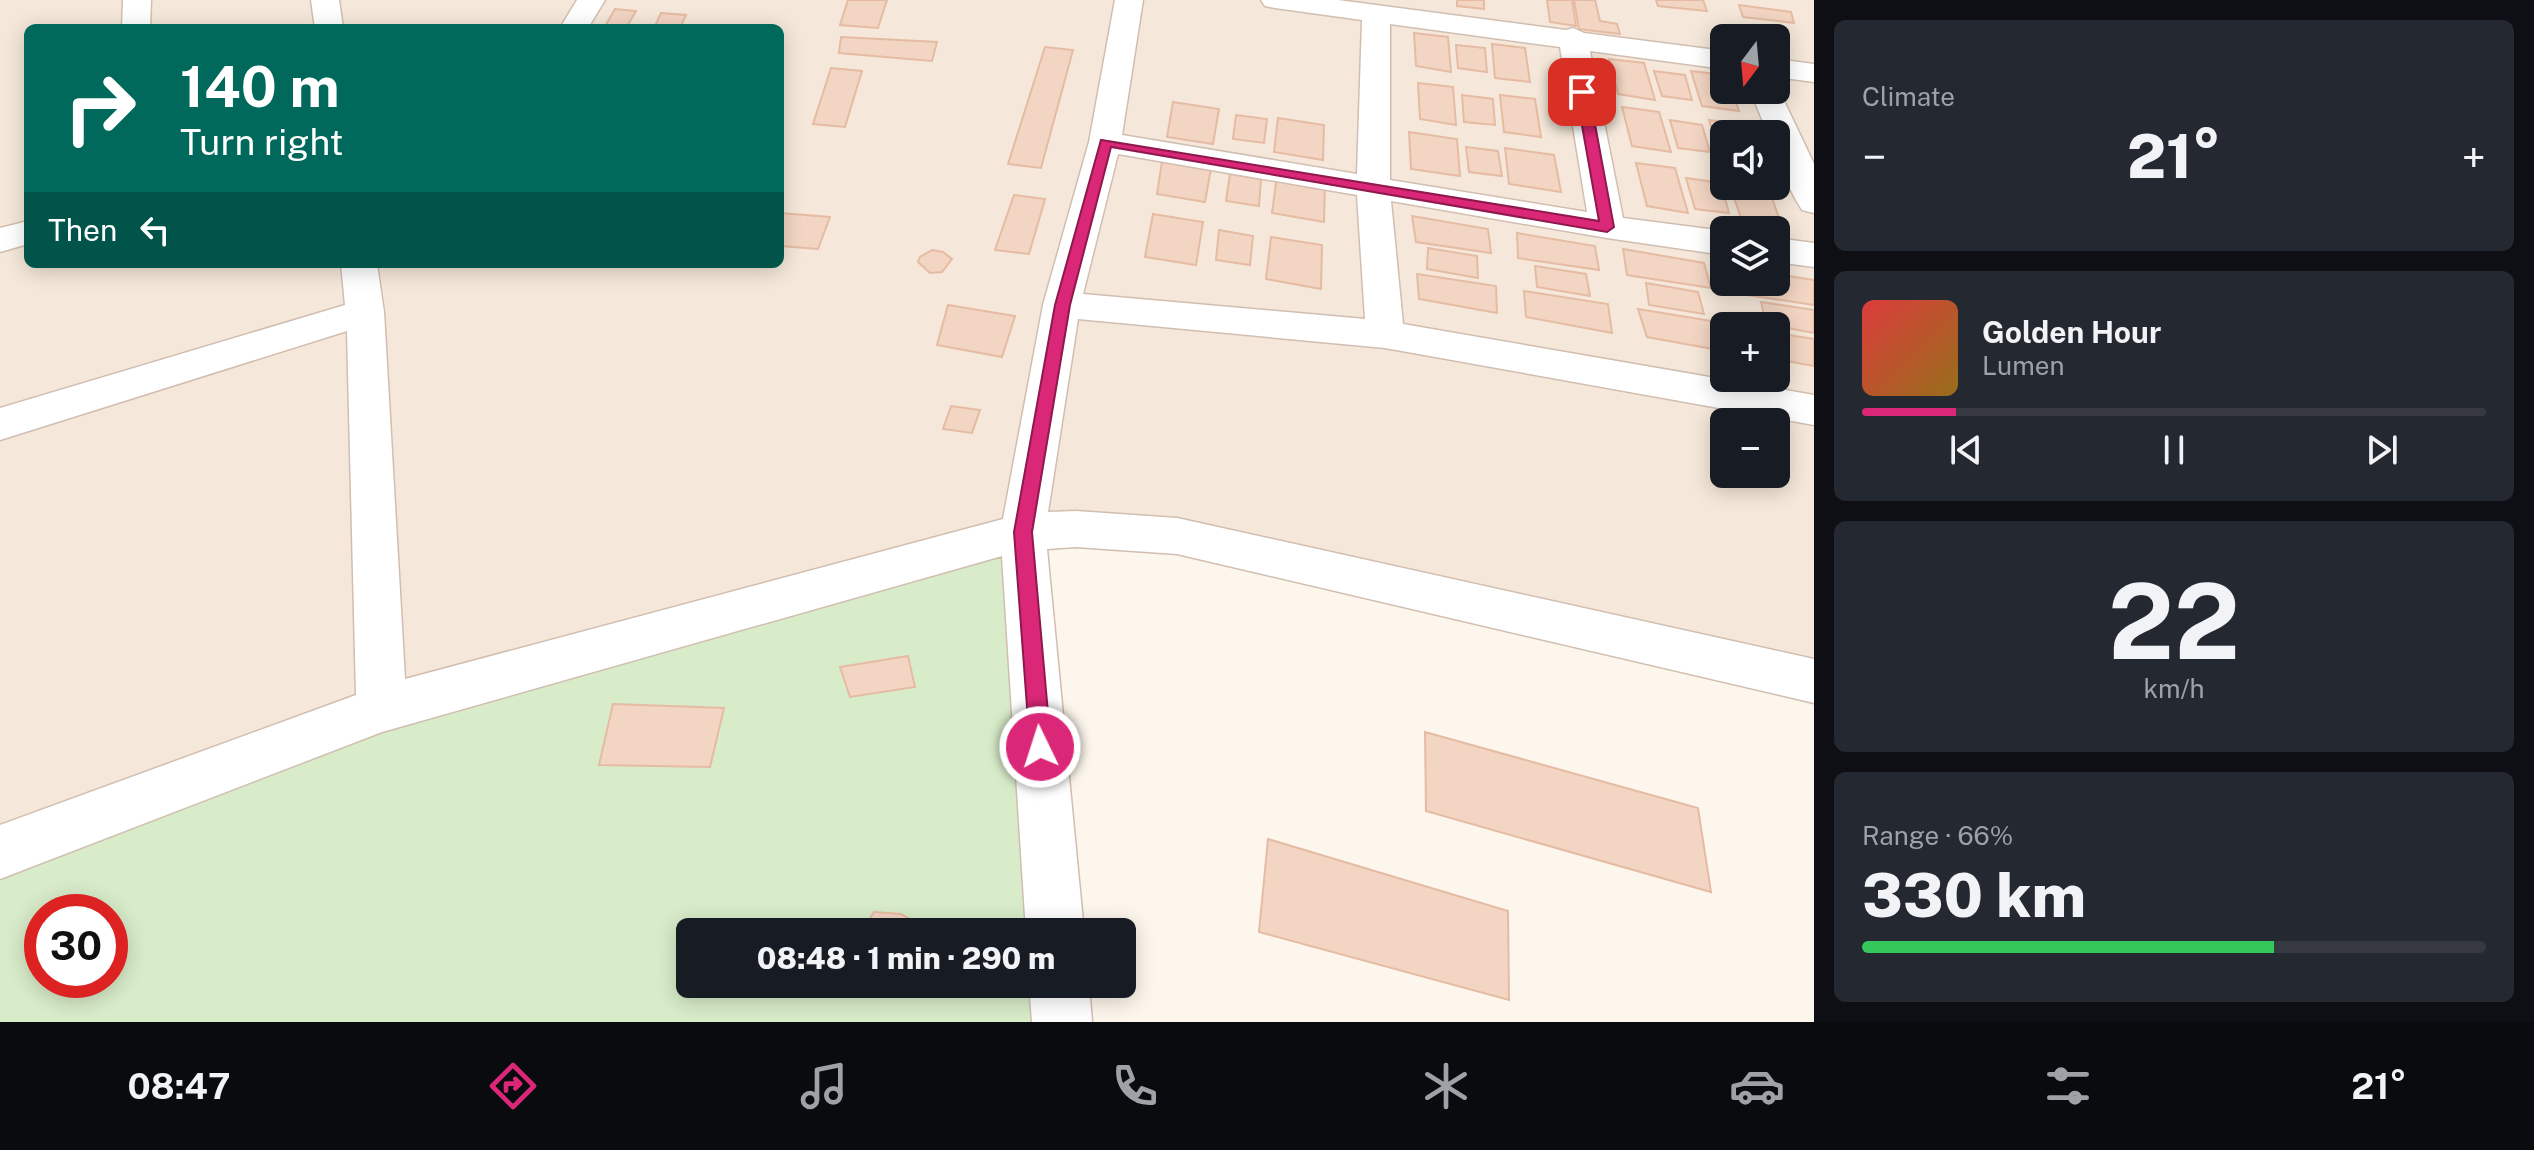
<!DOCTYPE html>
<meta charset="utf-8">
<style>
body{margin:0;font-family:"Public Sans",sans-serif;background:#242831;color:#f1f3f6;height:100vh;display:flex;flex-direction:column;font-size:30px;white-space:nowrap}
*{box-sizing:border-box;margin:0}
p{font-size:26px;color:#9ea1a6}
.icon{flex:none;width:44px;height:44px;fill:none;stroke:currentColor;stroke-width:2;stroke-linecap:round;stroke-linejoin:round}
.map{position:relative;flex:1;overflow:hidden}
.sheet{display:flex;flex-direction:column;gap:20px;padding:20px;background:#0d0f14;width:720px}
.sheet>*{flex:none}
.banner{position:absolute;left:24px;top:24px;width:760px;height:244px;border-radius:12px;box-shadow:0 4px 20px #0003;background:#00695c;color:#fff;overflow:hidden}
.needle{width:52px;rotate:196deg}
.controls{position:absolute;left:1710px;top:24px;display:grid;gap:16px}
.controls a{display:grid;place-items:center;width:80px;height:80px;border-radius:12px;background:#171b24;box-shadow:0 4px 20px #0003;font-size:40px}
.speed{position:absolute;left:24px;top:894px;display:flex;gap:16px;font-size:40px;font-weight:700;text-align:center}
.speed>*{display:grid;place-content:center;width:104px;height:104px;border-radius:50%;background:#171b24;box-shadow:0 4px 20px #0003;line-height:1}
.speed .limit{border:12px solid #d22;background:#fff;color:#111}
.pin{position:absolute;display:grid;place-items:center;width:68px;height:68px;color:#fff;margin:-34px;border-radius:16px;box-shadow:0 4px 12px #0006}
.me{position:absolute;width:88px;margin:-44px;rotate:356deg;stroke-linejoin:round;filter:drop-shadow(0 0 6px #0008)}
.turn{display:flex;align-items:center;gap:28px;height:168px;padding:0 24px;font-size:36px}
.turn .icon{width:104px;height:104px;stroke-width:2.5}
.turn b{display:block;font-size:56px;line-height:68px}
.then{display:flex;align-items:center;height:76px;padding:0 24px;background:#0003;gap:16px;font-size:30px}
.big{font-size:60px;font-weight:800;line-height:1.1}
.sheet .tile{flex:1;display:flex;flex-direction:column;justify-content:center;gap:12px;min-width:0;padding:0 28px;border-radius:12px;background:#242831}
.sheet .dial{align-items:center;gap:0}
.dial b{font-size:104px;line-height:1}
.song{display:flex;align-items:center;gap:24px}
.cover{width:96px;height:96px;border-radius:12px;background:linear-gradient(135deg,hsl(0 70% 55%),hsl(40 70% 35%))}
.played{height:8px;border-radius:4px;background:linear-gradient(90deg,#db2777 15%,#363941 15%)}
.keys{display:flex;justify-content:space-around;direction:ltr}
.heat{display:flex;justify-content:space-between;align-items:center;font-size:44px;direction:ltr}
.charge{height:12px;border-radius:6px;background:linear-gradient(90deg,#34c759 66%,#363941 0)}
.trip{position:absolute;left:676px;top:918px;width:460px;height:80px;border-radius:12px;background:#171b24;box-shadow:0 4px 20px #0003;font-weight:800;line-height:80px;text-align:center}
.menu{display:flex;height:128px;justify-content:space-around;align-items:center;background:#090b0e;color:#9ea1a6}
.menu .icon{width:56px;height:56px}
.menu .active{color:#db2777}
.menu b{font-size:36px;color:#f1f3f6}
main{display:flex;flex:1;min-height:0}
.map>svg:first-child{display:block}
</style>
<main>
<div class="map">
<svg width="1814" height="1022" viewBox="0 0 1814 1022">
<rect width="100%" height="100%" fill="#fdf6ec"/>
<path fill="#f5e8da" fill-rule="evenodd" d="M0 0H1814V676L1186 537 1027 541 0 848ZM28 28H780V264H28ZM1724 38H1776V90H1724ZM1724 134H1776V186H1724ZM1724 230H1776V282H1724ZM1724 326H1776V378H1724ZM1724 422H1776V474H1724Z"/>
<path fill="#d8ecc9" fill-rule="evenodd" d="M1027 541 1057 932H690V984H1061L1064 1022H0V848L411 698ZM42 912H110V980H42Z"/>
<path fill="#f3d5c3" stroke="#e6bba3" stroke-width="2" d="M848 0H887L878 28 840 25Z
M1457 0H1484V9L1457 6Z
M1547 0H1572L1576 26 1550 22Z
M1574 0H1595L1600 21 1617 24 1620 34 1579 29Z
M1656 0H1703L1707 11 1658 6Z
M1739 5 1791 12 1794 23 1743 17Z
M615 9 636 11 626 28H604Z
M661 13 686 15 680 28H654Z
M1414 33 1448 37 1451 72 1416 66Z
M841 37 937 42 932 61 839 53Z
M1492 44 1525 48 1530 82 1495 78Z
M1456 45 1485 48 1487 72 1458 68Z
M1045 47 1073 50 1041 168 1008 164Z
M1609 59 1644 63 1655 100 1618 94Z
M831 68 862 71 845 127 813 124Z
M1654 71 1685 75 1692 100 1662 96Z
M1691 71 1724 75V90H1732L1739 111 1702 106Z
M1418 83 1453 87 1456 125 1420 119Z
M1462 95 1493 99 1495 125 1464 122Z
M1500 95 1535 99 1541 137 1504 132Z
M1173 102 1219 109 1213 144 1167 137Z
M1622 107 1659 112 1671 152 1632 146Z
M1236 115 1267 119 1264 143 1233 139Z
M1278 118 1324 125 1323 160 1274 152Z
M1670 120 1702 125 1710 152 1678 148Z
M1709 120 1746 125 1749 134H1724V159H1721Z
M1409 132 1457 139 1460 176 1411 169Z
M1466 147 1498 151 1502 176 1469 172Z
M1505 148 1554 155 1561 192 1509 184Z
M1163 155 1212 163 1205 202 1157 194Z
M1636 163 1675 168 1688 213 1647 206Z
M1230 174 1261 179 1259 206 1226 201Z
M1277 175 1325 182 1324 222 1272 213Z
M1686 178 1721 183 1729 213 1695 209Z
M1730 186H1768L1782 227 1742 221Z
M1014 195 1045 199 1029 254 995 250Z
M780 213 830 217 818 249 780 246Z
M1153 214 1203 222 1196 265 1145 257Z
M1412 216 1488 229 1491 253 1416 242Z
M1219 230 1253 236 1250 265 1216 260Z
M1517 233 1595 246 1599 270 1518 258Z
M1271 237 1322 245 1321 289 1266 279Z
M1428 248 1477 256 1478 278 1427 269Z
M1623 249 1704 263 1711 288 1627 275Z
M932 250 943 252 952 259 942 272 930 273 918 262 920 257Z
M1535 266 1586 274 1590 296 1537 287Z
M1417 274 1496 286 1497 313 1419 299Z
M1776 274 1814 280V305L1741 294 1738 282H1776Z
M1646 283 1698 292 1704 314 1649 305Z
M1524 291 1608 304 1612 333 1526 317Z
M1761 302 1814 310V333L1766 324Z
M948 305 1015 316 1002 357 937 345Z
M1638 309 1724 323V351L1647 337Z
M1776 333 1814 339V366L1776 359Z
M951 406 980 410 972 433 943 429Z
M908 656 915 687 850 697 840 667Z
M613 704 724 708 710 767 599 765Z
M1425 732 1698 808 1711 892 1426 811Z
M1268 839 1508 911 1509 1000 1259 932Z
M874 912 901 914 921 926V932H861Z"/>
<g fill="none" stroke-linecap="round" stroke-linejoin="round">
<defs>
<path id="minor" d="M123 0H151L150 28H122Z
M311 0H339L343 28H315Z
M577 0H605L588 28H560Z
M1115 0H1143L1122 135 1357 174 1362 20 1275 8 1265 6 1261 0H1338L1566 30 1573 28 1584 33 1724 51V69L1590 51 1623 218 1724 231V255L1607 238 1391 201 1403 324 1814 395V425L1385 348 1078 319 1048 512 1076 511 1177 518 1814 659V703L1177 554 1076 547 1047 549 1084 932H1026L1002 556 382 732 0 879V825L356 695 347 331 0 440V408L345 305 341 264H377L384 312 405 679 1003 519 1043 305 1089 142ZM1390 24 1560 47 1587 212 1390 180ZM1118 154 1357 195 1365 319 1083 294Z
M1776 59 1814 64V82L1776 77Z
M1776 84 1814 164V213L1802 210C1788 188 1776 160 1776 134H1768L1750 90H1776Z
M28 221V244L0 252V228Z
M1776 238 1814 243V267L1776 262Z
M1029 984H1089L1092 1022H1032Z"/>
</defs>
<use href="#minor" stroke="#d1beb0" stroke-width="3"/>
<use href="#minor" fill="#fff" fill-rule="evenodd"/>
</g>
<path fill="#db2777" stroke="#8e194d" stroke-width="2" d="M1582 88 1589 92 1614 227 1607 232 1111 147 1070 305 1032 532 1051 747 1048 754 1040 757 1033 754 1030 747 1014 532 1055 305 1101 140 1599 221 1576 92Z"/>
</svg>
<div class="controls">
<a><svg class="needle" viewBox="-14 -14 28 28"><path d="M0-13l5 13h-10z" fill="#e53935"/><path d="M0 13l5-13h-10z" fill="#9ea1a6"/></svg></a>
<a><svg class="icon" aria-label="sound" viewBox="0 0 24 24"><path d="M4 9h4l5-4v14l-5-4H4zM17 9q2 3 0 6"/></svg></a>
<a><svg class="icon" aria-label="layers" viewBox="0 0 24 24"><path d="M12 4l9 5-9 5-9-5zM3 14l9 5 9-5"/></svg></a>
<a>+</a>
<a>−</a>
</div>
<div class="speed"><div class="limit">30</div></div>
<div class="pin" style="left:1582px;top:92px;background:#d93025"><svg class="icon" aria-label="arrive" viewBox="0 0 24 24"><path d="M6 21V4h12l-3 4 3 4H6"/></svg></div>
<svg class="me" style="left:1040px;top:747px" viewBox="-20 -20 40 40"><circle r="17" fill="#db2777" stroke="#fff" stroke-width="3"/><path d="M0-11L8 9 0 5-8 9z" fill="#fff"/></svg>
<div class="trip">08:48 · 1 min · 290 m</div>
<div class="banner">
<div class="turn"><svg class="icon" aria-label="right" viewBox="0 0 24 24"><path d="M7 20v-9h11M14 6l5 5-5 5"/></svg><div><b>140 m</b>Turn right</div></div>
<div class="then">Then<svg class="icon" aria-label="left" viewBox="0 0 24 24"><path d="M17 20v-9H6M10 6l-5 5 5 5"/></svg></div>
</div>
</div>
<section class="sheet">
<div class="tile"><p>Climate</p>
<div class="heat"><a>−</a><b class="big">21°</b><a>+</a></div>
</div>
<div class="tile">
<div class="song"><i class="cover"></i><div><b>Golden Hour</b><p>Lumen</p></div></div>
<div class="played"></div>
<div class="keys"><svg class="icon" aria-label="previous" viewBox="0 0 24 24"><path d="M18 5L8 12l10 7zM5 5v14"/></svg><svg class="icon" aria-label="pause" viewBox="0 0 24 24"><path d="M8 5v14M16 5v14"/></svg><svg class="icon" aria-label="next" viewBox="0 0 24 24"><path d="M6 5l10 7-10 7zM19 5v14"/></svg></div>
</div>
<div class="tile dial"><b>22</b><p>km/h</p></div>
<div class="tile"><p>Range · 66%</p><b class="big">330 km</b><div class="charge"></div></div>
</section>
</main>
<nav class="menu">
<b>08:47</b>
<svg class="icon active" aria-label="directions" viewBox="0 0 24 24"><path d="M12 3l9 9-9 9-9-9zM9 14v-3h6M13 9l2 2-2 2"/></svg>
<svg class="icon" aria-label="music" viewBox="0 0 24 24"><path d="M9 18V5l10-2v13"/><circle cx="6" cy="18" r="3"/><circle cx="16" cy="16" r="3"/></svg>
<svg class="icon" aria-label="phone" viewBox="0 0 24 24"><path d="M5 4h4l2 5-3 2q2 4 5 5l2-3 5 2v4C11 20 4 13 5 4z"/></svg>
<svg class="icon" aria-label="climate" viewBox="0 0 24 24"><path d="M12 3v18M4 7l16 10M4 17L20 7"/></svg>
<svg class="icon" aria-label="car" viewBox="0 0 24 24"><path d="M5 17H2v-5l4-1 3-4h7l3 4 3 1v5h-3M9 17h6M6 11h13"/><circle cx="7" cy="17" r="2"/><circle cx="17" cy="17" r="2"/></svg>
<svg class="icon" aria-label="filters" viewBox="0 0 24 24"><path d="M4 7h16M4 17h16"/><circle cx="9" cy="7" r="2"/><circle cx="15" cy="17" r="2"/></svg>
<b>21°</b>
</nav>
